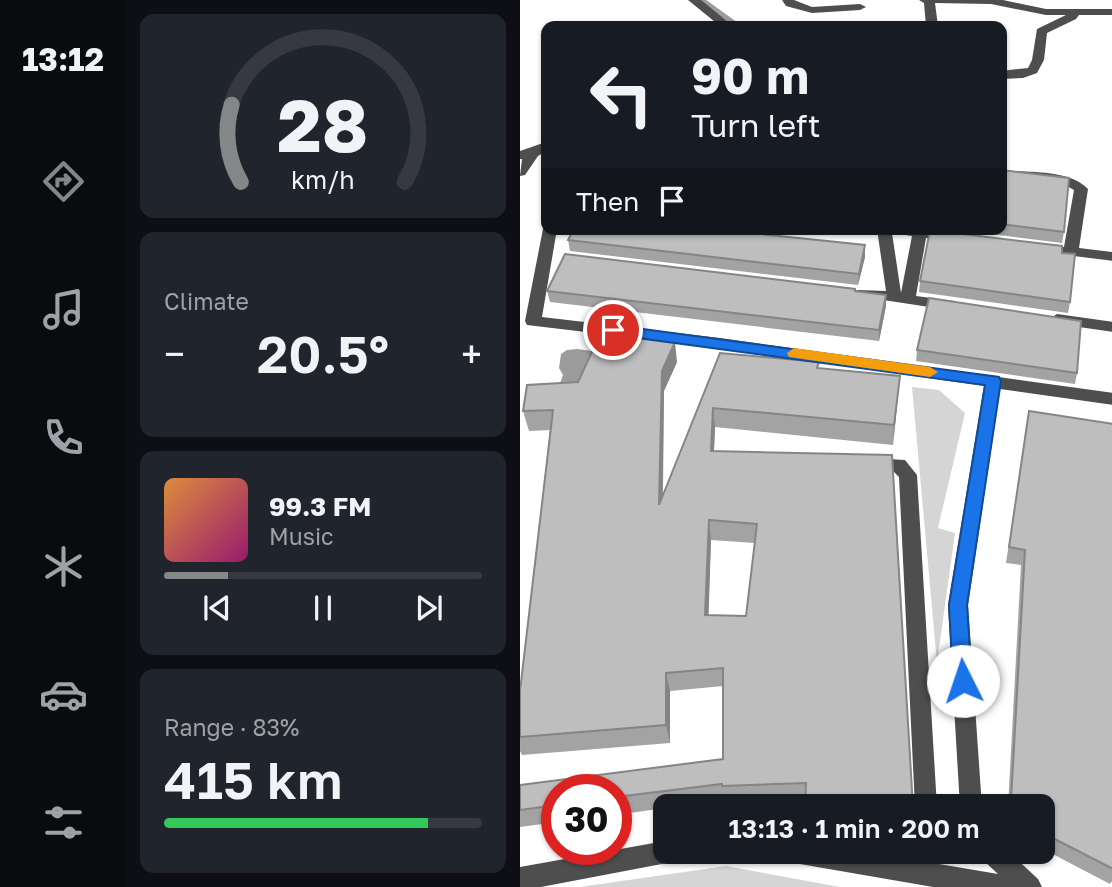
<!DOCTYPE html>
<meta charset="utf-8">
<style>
body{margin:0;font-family:"Golos Text",sans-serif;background:#20242c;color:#f1f3f6;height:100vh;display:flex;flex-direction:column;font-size:26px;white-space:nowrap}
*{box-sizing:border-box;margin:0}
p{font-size:23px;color:#9ea1a6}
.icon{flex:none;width:38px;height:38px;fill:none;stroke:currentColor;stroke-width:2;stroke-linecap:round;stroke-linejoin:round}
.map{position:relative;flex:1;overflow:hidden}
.drawer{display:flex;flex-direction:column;gap:14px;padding:14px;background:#0d0f14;width:394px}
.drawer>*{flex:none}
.guide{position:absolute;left:21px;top:21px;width:466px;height:214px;border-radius:14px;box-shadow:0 2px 5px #0004;background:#171b24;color:#f1f3f6;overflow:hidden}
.speed{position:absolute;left:21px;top:774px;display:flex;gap:14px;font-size:35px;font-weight:700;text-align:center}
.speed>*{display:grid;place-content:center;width:91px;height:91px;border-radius:50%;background:#171b24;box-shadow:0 2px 5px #0004;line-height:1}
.speed .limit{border:10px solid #d22;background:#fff;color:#111}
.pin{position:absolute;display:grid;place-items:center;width:60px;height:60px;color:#fff;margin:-30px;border:4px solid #fff;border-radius:50%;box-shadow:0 2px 7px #0007}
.me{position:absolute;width:77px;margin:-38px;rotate:356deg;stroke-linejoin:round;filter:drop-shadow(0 0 5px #0008)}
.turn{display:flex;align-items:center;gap:24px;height:147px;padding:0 35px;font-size:32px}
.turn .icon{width:91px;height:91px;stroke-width:2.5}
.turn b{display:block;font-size:49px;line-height:60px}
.then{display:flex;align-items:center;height:66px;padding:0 35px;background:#0003;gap:14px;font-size:26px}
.big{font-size:52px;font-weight:600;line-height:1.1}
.drawer .widget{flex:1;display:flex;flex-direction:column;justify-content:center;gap:10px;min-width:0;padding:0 24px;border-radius:14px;background:#20242c}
.drawer .dial{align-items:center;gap:0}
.dial svg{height:182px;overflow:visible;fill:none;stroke:#363941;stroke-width:7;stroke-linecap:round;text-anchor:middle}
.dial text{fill:#f1f3f6;stroke:none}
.song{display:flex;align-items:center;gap:21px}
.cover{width:84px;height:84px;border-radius:10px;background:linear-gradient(135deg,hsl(30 70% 55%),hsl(320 70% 35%))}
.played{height:7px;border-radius:4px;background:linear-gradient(90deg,#858687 20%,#363941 20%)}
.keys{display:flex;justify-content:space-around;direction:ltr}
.heat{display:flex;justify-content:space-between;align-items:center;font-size:38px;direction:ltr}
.charge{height:10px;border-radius:5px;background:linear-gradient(90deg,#34c759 83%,#363941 0)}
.trip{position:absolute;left:133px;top:794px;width:402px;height:70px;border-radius:14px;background:#171b24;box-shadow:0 2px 5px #0004;font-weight:600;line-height:70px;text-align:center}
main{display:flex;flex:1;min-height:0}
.menu{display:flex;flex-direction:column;width:126px;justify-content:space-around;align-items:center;background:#090b0e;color:#9ea1a6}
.menu .icon{width:49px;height:49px}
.menu .current{color:#858687}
.menu b{font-size:32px;color:#f1f3f6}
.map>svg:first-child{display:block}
</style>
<main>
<nav class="menu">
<b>13:12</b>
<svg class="icon current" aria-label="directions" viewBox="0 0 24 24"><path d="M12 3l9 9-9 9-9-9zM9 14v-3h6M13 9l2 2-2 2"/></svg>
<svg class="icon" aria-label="music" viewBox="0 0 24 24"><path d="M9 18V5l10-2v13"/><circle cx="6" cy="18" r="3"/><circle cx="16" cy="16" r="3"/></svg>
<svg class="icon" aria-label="phone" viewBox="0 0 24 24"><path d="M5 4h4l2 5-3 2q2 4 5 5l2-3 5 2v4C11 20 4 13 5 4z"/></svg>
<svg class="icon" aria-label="climate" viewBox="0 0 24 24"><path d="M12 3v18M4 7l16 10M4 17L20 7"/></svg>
<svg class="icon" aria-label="car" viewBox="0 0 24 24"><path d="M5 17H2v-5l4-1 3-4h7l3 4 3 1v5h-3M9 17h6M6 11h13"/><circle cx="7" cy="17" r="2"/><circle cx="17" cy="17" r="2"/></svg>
<svg class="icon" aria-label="filters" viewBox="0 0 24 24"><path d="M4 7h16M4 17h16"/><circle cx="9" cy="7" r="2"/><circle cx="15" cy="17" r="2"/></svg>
</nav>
<section class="drawer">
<div class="widget dial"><svg viewBox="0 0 100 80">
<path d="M14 69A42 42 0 1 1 86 69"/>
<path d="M14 69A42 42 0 0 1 10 35" stroke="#858687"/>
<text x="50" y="56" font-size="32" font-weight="700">28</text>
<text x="50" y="72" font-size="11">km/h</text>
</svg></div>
<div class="widget"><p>Climate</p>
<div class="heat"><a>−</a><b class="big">20.5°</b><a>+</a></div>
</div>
<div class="widget">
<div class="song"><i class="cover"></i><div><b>99.3 FM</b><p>Music</p></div></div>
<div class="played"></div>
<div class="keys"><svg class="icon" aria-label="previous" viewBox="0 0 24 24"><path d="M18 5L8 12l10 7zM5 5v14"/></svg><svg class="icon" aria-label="pause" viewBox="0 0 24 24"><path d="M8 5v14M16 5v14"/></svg><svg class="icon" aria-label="next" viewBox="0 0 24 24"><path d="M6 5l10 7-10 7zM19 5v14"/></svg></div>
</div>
<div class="widget"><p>Range · 83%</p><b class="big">415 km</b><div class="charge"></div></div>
</section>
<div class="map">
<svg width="593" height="887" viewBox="0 0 593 887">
<rect width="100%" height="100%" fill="#fff"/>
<path fill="#d5d5d5" d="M392 387 419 390 445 413 418 528 435 533 417 663Z
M206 866 320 887H60Z"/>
<path fill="#9c9c9c" d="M57 349 80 352 65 389 39 386 43 375 39 368 41 354 47 350Z"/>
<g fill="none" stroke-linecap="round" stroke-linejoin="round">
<path stroke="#9c9c9c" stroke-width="5" d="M182 0 218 26"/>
<path fill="#4e4e4e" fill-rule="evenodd" d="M168 0H181L213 26H200Z
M262 0H274L292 7 340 4 346 7 340 10 292 13 266 6Z
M399 0H483L526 9H593V15H559L556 19 527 33 524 60 517 73 503 78 481 79V71L508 68 512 60 517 29 546 15H526L471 4 415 3 418 26H406L404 3Z
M26 142V151L18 156 5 175 0 176 2 159H0V151Z
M481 170C507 173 549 169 568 189L559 248 593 252V261L514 251 512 248 514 245 544 247 554 190 545 185 481 178Z
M26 226V229H37L22 317 200 338 593 393V405L480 389 448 605 462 807H440L428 605 464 386 200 348 7 325 5 321 23 229Z
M357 229H407L437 234 439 237 437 240 406 238 396 296 434 301 437 305 434 309 429 310 337 296 334 293 337 290 366 291ZM372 233 392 236 381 293Z
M537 314 593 322V332L531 323 529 319Z
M351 458 385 460 397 475 417 807H395L379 477 374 472 345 470 342 465 345 460Z
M145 841V852H159L155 860 147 863 21 887H0V867Z
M262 852H345L396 861 395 852H419V864L478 874 463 860 459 852H489L518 879 522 887H413L274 863 266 860Z"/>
</g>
<path fill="#a3a3a3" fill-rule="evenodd" d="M481 170 544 232 542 243 432 229H481Z
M48 240 345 245V257L338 285 50 251Z
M542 253 550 302 548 313 399 292 400 281Z
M27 291H335L366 295V306L359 341 30 302Z
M397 350 557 373 555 384 396 361Z
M200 353 298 369 378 396 373 445 195 427 194 451 372 455 285 800 205 803 204 801 157 807H145V808L96 815V789H37V822L0 827V785L203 759V686L150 691V743L2 755 0 751V691L30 430 9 431 3 411 58 382 157 362 144 391 143 497ZM191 540 235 543 226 616 188 615Z
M509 411 593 424V882H591L590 884 523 849V807H488L501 565 486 563Z"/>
<path fill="#858585" d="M345 245V257L338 285 339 274Z
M366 295V306L359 341V330Z
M155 342 157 362 144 391 142 525 139 505 142 371Z
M380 376 378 396 373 445 374 425Z
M193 408 195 427 193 471 191 451Z
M189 520 191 540 188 634 185 615Z
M146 673 150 691V743L146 725Z"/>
<path fill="#bebebe" stroke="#858585" stroke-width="2" fill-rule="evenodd" d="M481 170 549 178 544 232 481 224Z
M54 229H193L345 245 339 274 48 240Z
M410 230 542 246V253L555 254 550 302 400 281Z
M45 254 335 289V291L366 295 359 330 27 291Z
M409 298 561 321 557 373 397 350Z
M112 336 155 342 142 371 139 505 200 353 299 362 297 368 380 376 374 425 193 408 191 451 372 455 393 807H285L286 783 202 786V784L96 797V789H37V805L0 810V785L203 759V668L146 673V725L0 737V691L33 410 3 411 7 385 58 382 78 339 109 343ZM189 520 237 524 226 616 185 615Z
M509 411 593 424V869L525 834 523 833V807H498L491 800 505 550 489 547Z"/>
<path fill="#1a73e8" stroke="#114b97" stroke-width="2" d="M93 325 479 377 481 381 447 605 452 681 450 687 443 689 436 687 433 681 429 605 465 385 88 334 86 330Z"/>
<path fill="#f59e0b" d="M274 348 410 367 418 372 410 377 269 357 267 353Z"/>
</svg>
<div class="speed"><div class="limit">30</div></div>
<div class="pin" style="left:93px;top:330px;background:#d93025"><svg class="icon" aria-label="arrive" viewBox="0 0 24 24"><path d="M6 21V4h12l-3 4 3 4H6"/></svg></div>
<svg class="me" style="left:443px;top:681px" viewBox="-20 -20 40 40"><circle r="19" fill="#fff"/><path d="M0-13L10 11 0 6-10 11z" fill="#1a73e8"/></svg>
<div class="trip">13:13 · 1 min · 200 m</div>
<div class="guide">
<div class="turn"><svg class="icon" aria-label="left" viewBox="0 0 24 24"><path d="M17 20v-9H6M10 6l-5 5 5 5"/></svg><div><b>90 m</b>Turn left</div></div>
<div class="then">Then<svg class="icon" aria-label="arrive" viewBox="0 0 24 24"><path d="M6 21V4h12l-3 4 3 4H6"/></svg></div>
</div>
</div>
</main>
